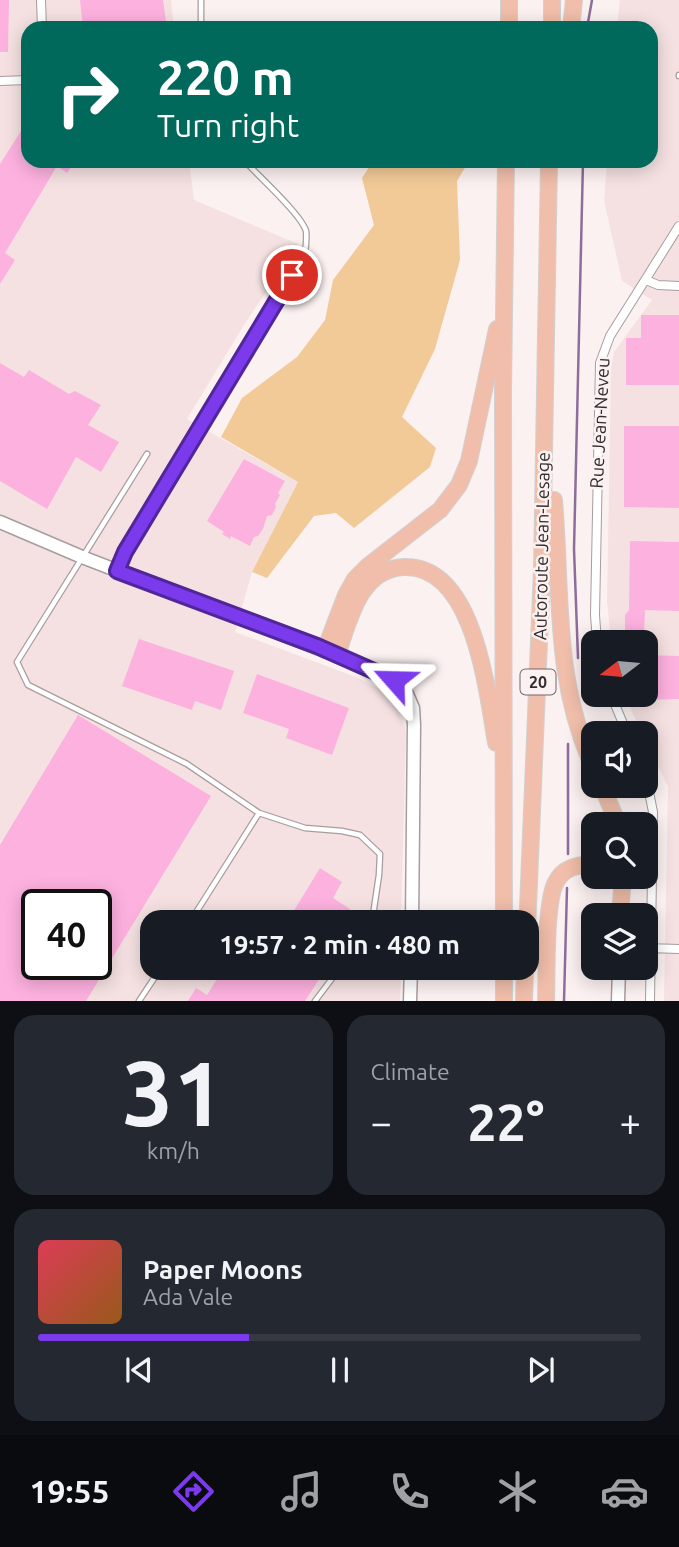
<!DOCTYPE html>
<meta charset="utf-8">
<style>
body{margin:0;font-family:Ubuntu,sans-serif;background:#242831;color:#f1f3f6;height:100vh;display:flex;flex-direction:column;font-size:26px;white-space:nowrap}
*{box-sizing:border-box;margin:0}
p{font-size:23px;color:#9ea1a6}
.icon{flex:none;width:38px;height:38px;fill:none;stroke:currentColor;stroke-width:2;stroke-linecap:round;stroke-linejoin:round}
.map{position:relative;height:1001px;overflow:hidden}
.side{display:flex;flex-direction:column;gap:14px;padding:14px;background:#0d0f14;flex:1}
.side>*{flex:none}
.top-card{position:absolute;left:21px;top:21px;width:637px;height:147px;border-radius:21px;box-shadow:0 4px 18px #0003;background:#00695c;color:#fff;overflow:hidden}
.needle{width:46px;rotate:254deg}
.buttons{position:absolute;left:581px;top:630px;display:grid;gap:14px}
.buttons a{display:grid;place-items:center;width:77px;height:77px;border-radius:14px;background:#171b24;box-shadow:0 4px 18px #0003;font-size:35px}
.speed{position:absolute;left:21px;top:889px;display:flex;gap:14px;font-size:35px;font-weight:700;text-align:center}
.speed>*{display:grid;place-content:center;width:91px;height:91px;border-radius:50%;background:#171b24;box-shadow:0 4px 18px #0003;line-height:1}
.speed .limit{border:4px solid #111;border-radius:10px;background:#fff;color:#111}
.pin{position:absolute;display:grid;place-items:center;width:60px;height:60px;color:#fff;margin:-30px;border:4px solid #fff;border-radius:50%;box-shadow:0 2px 7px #0007}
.me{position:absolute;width:77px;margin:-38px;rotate:295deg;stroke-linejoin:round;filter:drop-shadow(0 0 5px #0008)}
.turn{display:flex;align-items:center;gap:24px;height:147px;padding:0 21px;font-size:32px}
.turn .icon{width:91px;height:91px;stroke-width:2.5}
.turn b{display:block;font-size:49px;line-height:60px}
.big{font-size:52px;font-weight:600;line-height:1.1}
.side .tile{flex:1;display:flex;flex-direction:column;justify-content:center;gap:10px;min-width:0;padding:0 24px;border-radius:21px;background:#242831}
.side .dial{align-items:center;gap:0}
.dial b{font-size:91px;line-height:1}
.song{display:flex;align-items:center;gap:21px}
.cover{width:84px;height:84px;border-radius:10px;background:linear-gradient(135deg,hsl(350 70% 55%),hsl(30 70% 35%))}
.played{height:7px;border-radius:4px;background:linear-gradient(90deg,#7c3aed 35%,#363941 35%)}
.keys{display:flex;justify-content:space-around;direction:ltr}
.heat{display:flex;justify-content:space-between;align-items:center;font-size:38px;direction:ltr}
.side .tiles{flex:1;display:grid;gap:14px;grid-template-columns:1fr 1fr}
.tile:last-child{grid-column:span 2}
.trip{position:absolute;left:140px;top:910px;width:399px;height:70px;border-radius:21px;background:#171b24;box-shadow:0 4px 18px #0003;font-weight:600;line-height:70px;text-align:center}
.dock{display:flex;height:112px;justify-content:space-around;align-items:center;background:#090b0e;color:#9ea1a6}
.dock .icon{width:49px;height:49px}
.dock .active{color:#7c3aed}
.dock b{font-size:32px;color:#f1f3f6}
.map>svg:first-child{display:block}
</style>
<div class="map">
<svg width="679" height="1001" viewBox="0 0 679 1001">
<rect width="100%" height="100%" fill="#fcf1f1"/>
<path fill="#f5e1e2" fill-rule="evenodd" d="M0 0H171L174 28H28V161H189L194 200 298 244 244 325 187 419 298 482 252 572 235 632 356 677 381 690 396 705 406 731 401 922H152V968H401L400 1001H0ZM37 905H96V964H37Z
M620 0H679V1001H664L668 787 646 740V733H642L632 712 627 695H646V642H611L607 601 611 368 614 352 652 300 622 281 604 201 607 161H651V28H617Z"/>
<path fill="#f2ca98" d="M373 161H469L457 181 460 260 435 349 402 417 436 448 430 467 354 528 336 513 314 516 267 578 252 572 298 482 221 437 242 398 297 357 325 320 333 280 374 225 362 178Z"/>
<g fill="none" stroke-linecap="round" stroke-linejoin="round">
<path stroke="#8c6d9c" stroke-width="2.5" d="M587 28 592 0
M578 658 574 549 583 161
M568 854V744
M564 1001 567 888"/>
</g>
<path fill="#fdb1df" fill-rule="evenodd" d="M0 0H9L8 52H0Z
M80 0H163L167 28H83Z
M28 120V161H75L67 173 57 166 5 253 15 260 0 284V164Z
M641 315H679V385H626V338H641Z
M0 363 24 377 29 370 69 394 75 391 101 405 88 425 119 442 101 472 76 457 47 509 0 481Z
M624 426H679V508L624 507Z
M244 459 285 481 278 493 280 495 275 504 276 507 272 515 267 516 263 529 258 536 254 537 250 546 231 536 230 539 222 534 224 532 207 521Z
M630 541 679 542V611L645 610 644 634H628L625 630V615L629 610Z
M139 639 234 671 221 710 195 701 192 710 122 686Z
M646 655 679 656V699L646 700Z
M257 674 349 708 332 755 286 738 289 729 243 713Z
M78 715 211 796 86 1001H0V845ZM37 905H96V964H37Z
M320 868 342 882 333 898 350 909 343 922H287Z
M224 968H314L323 973 305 1001H188L196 988 207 995Z"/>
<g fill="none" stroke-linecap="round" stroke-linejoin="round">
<defs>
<path id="lane" d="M201 0V28
M679 76V75
M147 454 17 662 28 685 187 764 259 813 305 828 342 831 360 835 380 854 379 875 372 922
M118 568 125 552 305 253C306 246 307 239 306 231 301 214 258 176 245 161
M190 922 259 813
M139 1001 161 968
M315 1001 340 968"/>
<path id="street" d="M41 0 42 28
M0 81 28 80
M646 280 658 285 679 286
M597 642 595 615 600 363 610 336 679 226
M611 695 627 733
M646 777 653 812 650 1001
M647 948 679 949"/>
<path id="secondary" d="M0 522 82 557 382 673 397 682 407 694 413 708 414 725 412 922
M410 1001 411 968
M618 1001 619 968"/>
<path id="highway" d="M509 28V0
M552 28V0
M571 28 574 0
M554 500C562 595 553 677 593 767
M325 650 346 595 355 579 368 566 440 510 459 485 469 461 497 329
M337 655C349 621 359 569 404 567 475 565 487 692 496 743
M602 786 618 824
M620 915 623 877
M504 922 503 392 506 161
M527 931 542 569 549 161
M504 1001V968
M524 1001 525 968
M546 1001C547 975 545 901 556 882 563 868 579 863 593 866"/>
</defs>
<use href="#lane" stroke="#a89d9e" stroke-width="7"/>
<use href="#street" stroke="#a89d9e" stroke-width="10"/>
<use href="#secondary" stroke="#a89d9e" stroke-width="15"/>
<use href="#highway" stroke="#d2d1d1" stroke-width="18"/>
<use href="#lane" stroke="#fff" stroke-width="4.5"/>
<use href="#street" stroke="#fff" stroke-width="8"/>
<use href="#secondary" stroke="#fff" stroke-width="12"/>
<use href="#highway" stroke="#f0beaa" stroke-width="16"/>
</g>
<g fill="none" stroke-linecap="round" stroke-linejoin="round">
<defs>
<path id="route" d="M292 275 125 552 117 571 317 646 394 680"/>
</defs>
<use href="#route" stroke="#51269a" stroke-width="18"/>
<use href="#route" stroke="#7c3aed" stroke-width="12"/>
</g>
<g text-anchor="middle" stroke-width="5" stroke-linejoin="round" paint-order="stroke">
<rect fill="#fcf1f1" stroke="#6f6868" stroke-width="2" x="520.5" y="669.5" width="35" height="25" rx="5"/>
<g font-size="16" font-weight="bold" fill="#322d2e">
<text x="538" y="688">20</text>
</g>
<g font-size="18" fill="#322d2e" stroke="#fcf1f1">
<text transform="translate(600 423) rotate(-87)" y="6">Rue Jean-Neveu</text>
<text transform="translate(542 546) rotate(-89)" y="6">Autoroute Jean-Lesage</text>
</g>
</g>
</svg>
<div class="buttons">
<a><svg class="needle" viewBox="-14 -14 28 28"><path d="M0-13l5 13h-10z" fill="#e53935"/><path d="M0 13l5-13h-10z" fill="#9ea1a6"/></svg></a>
<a><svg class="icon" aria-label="sound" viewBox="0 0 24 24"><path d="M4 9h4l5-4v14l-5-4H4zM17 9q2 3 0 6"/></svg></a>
<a><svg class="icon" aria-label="search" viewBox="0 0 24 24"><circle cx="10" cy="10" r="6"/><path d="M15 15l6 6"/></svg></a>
<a><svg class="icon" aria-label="layers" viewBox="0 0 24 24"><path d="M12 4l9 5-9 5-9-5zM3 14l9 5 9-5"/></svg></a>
</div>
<div class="speed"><div class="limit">40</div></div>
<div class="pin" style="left:292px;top:275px;background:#d93025"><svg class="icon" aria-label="arrive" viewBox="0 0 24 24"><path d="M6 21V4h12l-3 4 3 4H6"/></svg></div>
<svg class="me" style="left:394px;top:680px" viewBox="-20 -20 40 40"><path d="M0-17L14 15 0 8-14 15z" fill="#7c3aed" stroke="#fff" stroke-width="4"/></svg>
<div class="trip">19:57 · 2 min · 480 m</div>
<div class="top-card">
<div class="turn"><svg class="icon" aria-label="right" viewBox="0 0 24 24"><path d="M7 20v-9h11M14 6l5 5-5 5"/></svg><div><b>220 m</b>Turn right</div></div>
</div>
</div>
<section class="side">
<div class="tiles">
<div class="tile dial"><b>31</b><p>km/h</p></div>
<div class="tile"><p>Climate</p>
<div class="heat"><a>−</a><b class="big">22°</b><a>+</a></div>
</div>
<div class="tile">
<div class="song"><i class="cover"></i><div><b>Paper Moons</b><p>Ada Vale</p></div></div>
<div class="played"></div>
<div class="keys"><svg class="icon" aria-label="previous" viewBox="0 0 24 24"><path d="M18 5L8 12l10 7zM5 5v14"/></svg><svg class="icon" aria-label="pause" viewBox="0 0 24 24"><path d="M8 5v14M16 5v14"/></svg><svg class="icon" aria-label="next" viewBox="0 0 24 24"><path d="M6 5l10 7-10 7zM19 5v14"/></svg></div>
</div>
</div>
</section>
<nav class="dock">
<b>19:55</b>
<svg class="icon active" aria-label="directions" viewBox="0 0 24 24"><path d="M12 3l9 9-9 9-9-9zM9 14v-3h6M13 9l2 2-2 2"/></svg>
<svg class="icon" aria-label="music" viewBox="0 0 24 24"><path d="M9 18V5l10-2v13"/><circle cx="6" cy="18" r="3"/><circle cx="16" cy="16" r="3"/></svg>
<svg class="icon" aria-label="phone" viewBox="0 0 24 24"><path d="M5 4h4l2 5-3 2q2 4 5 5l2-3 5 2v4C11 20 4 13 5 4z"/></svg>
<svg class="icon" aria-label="climate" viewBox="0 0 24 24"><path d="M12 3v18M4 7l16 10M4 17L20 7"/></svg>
<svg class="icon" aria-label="car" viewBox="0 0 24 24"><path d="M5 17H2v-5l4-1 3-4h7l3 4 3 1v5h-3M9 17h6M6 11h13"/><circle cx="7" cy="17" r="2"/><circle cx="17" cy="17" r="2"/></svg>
</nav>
